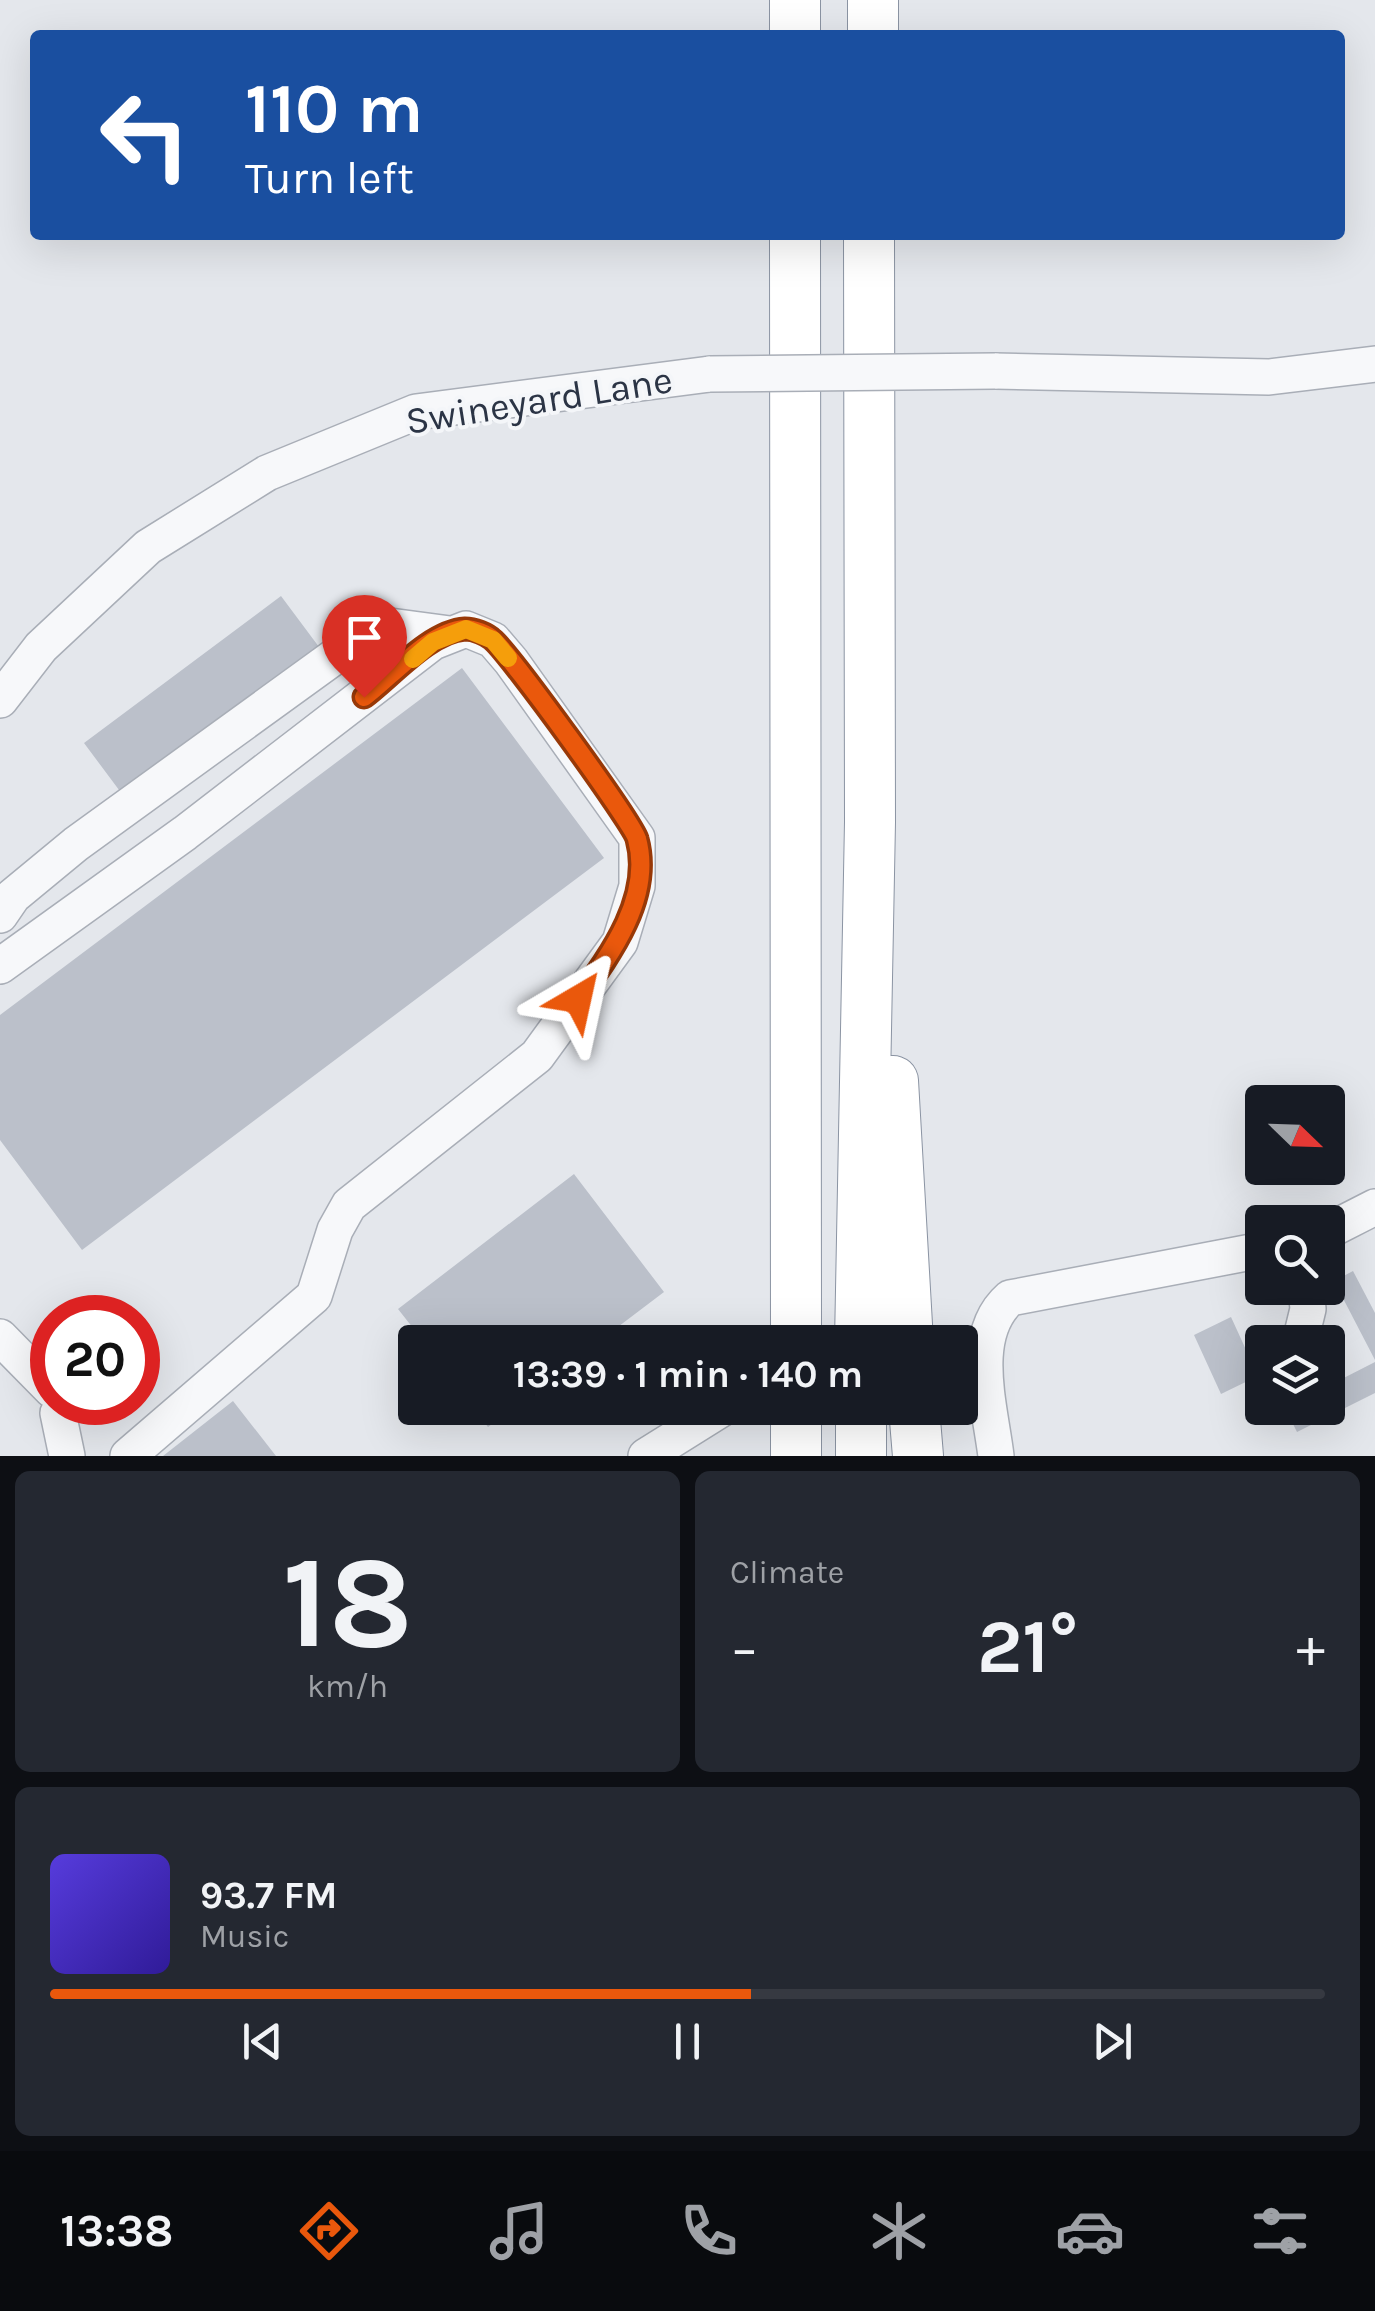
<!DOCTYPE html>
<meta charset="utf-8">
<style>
body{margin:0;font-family:Karla,sans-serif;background:#242831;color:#f1f3f6;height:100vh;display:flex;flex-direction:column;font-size:38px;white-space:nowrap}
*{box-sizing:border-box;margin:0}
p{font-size:32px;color:#9ea1a6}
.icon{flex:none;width:55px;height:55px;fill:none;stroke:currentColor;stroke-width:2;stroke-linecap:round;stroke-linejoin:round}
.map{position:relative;height:1456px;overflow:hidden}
.drawer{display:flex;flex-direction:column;gap:15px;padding:15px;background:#0d0f14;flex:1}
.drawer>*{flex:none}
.banner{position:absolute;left:30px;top:30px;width:1315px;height:210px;border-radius:10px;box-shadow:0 10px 40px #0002;background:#1a4fa0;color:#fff;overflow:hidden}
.needle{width:65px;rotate:113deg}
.controls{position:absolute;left:1245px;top:1085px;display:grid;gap:20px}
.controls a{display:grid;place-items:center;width:100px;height:100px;border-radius:10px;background:#171b24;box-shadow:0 10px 40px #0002;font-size:50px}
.speed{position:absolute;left:30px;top:1295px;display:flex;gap:20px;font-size:50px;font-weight:700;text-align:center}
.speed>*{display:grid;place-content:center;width:130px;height:130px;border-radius:50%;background:#171b24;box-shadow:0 10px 40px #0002;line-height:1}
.speed .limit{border:15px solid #d22;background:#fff;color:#111}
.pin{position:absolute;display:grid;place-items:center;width:85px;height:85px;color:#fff;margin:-102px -42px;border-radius:50% 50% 50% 0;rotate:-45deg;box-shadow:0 0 10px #0007}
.pin .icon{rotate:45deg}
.me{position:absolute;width:110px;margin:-55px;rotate:36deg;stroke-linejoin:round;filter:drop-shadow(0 0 8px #0008)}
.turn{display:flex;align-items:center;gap:35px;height:210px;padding:0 50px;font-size:45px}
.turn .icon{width:130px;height:130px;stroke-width:2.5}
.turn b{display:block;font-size:70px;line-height:85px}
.big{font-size:75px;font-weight:700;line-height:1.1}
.drawer .widget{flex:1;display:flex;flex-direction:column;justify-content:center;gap:15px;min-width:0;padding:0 35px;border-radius:15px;background:#242831}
.drawer .dial{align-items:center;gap:0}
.dial b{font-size:130px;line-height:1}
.song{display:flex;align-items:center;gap:30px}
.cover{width:120px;height:120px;border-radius:15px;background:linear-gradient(135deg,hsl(250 70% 55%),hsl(250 70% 35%))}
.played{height:10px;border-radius:5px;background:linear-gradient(90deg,#ea580c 55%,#363941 55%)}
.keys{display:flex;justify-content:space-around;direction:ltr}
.heat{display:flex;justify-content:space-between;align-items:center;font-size:55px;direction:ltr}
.drawer .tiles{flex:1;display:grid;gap:15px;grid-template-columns:1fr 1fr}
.widget:last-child{grid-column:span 2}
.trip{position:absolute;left:398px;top:1325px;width:580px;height:100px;border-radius:10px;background:#171b24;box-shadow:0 10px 40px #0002;font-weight:700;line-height:100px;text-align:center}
.menu{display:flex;height:160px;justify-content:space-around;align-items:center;background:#090b0e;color:#9ea1a6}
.menu .icon{width:70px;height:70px}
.menu .current{color:#ea580c}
.menu b{font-size:45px;color:#f1f3f6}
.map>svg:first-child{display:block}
</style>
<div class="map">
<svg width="1375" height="1456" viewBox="0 0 1375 1456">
<rect width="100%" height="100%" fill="#e4e7ec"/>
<path fill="#bbc0ca" d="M281 596 322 651 125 798 84 743Z
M462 668 604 858 82 1250 0 1140V1015Z
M574 1174 664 1292 598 1342H424L398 1309Z
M1353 1271 1375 1313V1360L1334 1281Z
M1231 1317 1258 1376 1221 1394 1194 1335Z
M1375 1362V1393L1297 1432 1285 1408H1328V1386Z
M233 1401 276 1456H163Z
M473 1408H513L488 1427Z"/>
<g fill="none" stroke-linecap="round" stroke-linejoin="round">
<defs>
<path id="minor" d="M995 371 1269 377 1375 364
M0 700 41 647 148 547 267 473 416 412 710 374
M0 915 13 896 76 844 374 628 390 626 450 634
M0 966 185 833 433 642 466 629 493 640 511 661 637 838V886L620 942 537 1056 349 1205 335 1230 314 1296 128 1456
M1328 1231 1375 1207
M0 1337 52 1390
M1300 1342 1308 1309 1306 1288
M65 1402 58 1413 67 1456
M646 1456 723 1408
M996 1456C990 1406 968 1335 1010 1298L1262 1250"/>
<path id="highway" d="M795 35V0
M873 35V0
M795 235 796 1342
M893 1081 908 1342
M860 1342 870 822 869 235
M796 1408V1456
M861 1408V1456
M914 1408 918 1456"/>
</defs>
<use href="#minor" stroke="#a9aeb7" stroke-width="38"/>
<use href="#highway" stroke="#8b94a3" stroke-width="52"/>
<use href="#minor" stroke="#f7f8fa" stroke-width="35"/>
<use href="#highway" stroke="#fff" stroke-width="50"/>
<defs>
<path id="minor-bridge" d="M710 374 995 371"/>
</defs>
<use href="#minor-bridge" stroke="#a9aeb7" stroke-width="38" stroke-linecap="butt"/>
<use href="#minor-bridge" stroke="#f7f8fa" stroke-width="35"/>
</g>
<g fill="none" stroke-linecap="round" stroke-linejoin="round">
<defs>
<path id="route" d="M364 697C391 677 430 631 465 629 474 629 487 634 493 640 509 653 633 823 637 839 653 897 610 955 578 999"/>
</defs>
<use href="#route" stroke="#983908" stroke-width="25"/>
<use href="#route" stroke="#ea580c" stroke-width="18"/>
<path stroke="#f59e0b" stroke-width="18" d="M413 659 433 642 466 629 493 640 508 658"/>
</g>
<g text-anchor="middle" stroke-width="8" stroke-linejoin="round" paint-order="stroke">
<g font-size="38" fill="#2b3445" stroke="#f4f6f9">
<text transform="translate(539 400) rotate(-9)" y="13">Swineyard Lane</text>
</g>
</g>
</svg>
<div class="controls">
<a><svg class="needle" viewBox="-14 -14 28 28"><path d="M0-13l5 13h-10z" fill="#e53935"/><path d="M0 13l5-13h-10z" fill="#9ea1a6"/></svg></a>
<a><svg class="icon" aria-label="search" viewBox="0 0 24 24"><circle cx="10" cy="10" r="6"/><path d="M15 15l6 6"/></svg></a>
<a><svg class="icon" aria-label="layers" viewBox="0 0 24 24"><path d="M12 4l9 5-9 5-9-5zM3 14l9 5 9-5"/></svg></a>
</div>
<div class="speed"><div class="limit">20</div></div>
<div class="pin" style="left:364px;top:697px;background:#d93025"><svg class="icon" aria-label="arrive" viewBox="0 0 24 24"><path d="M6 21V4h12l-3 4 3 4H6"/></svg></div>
<svg class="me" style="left:578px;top:999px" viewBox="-20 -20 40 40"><path d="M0-17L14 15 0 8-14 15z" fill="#ea580c" stroke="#fff" stroke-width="4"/></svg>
<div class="trip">13:39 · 1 min · 140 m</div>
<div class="banner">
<div class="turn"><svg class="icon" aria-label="left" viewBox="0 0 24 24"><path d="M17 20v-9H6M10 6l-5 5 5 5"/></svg><div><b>110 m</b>Turn left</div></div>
</div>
</div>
<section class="drawer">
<div class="tiles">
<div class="widget dial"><b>18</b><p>km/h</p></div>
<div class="widget"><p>Climate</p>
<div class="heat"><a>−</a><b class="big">21°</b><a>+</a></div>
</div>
<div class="widget">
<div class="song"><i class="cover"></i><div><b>93.7 FM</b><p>Music</p></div></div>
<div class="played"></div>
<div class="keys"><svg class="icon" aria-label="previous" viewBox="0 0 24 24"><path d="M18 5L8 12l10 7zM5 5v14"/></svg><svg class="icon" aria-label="pause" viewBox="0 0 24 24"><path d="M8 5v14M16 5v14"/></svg><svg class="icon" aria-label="next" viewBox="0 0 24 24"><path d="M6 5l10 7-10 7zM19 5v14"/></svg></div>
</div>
</div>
</section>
<nav class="menu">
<b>13:38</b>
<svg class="icon current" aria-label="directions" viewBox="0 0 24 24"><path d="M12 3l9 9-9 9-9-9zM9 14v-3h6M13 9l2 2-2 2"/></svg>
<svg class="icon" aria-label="music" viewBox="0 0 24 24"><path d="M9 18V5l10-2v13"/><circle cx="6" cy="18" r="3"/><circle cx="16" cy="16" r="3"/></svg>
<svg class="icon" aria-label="phone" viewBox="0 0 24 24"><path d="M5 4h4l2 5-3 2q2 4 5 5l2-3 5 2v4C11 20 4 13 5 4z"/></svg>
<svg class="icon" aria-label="climate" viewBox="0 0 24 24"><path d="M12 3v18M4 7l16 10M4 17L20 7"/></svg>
<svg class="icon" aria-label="car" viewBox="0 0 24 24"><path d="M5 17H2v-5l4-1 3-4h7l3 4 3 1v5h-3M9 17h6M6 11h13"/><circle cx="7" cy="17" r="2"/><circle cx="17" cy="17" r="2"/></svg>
<svg class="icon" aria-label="filters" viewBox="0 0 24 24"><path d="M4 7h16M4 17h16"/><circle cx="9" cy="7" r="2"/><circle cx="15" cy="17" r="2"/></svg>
</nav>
